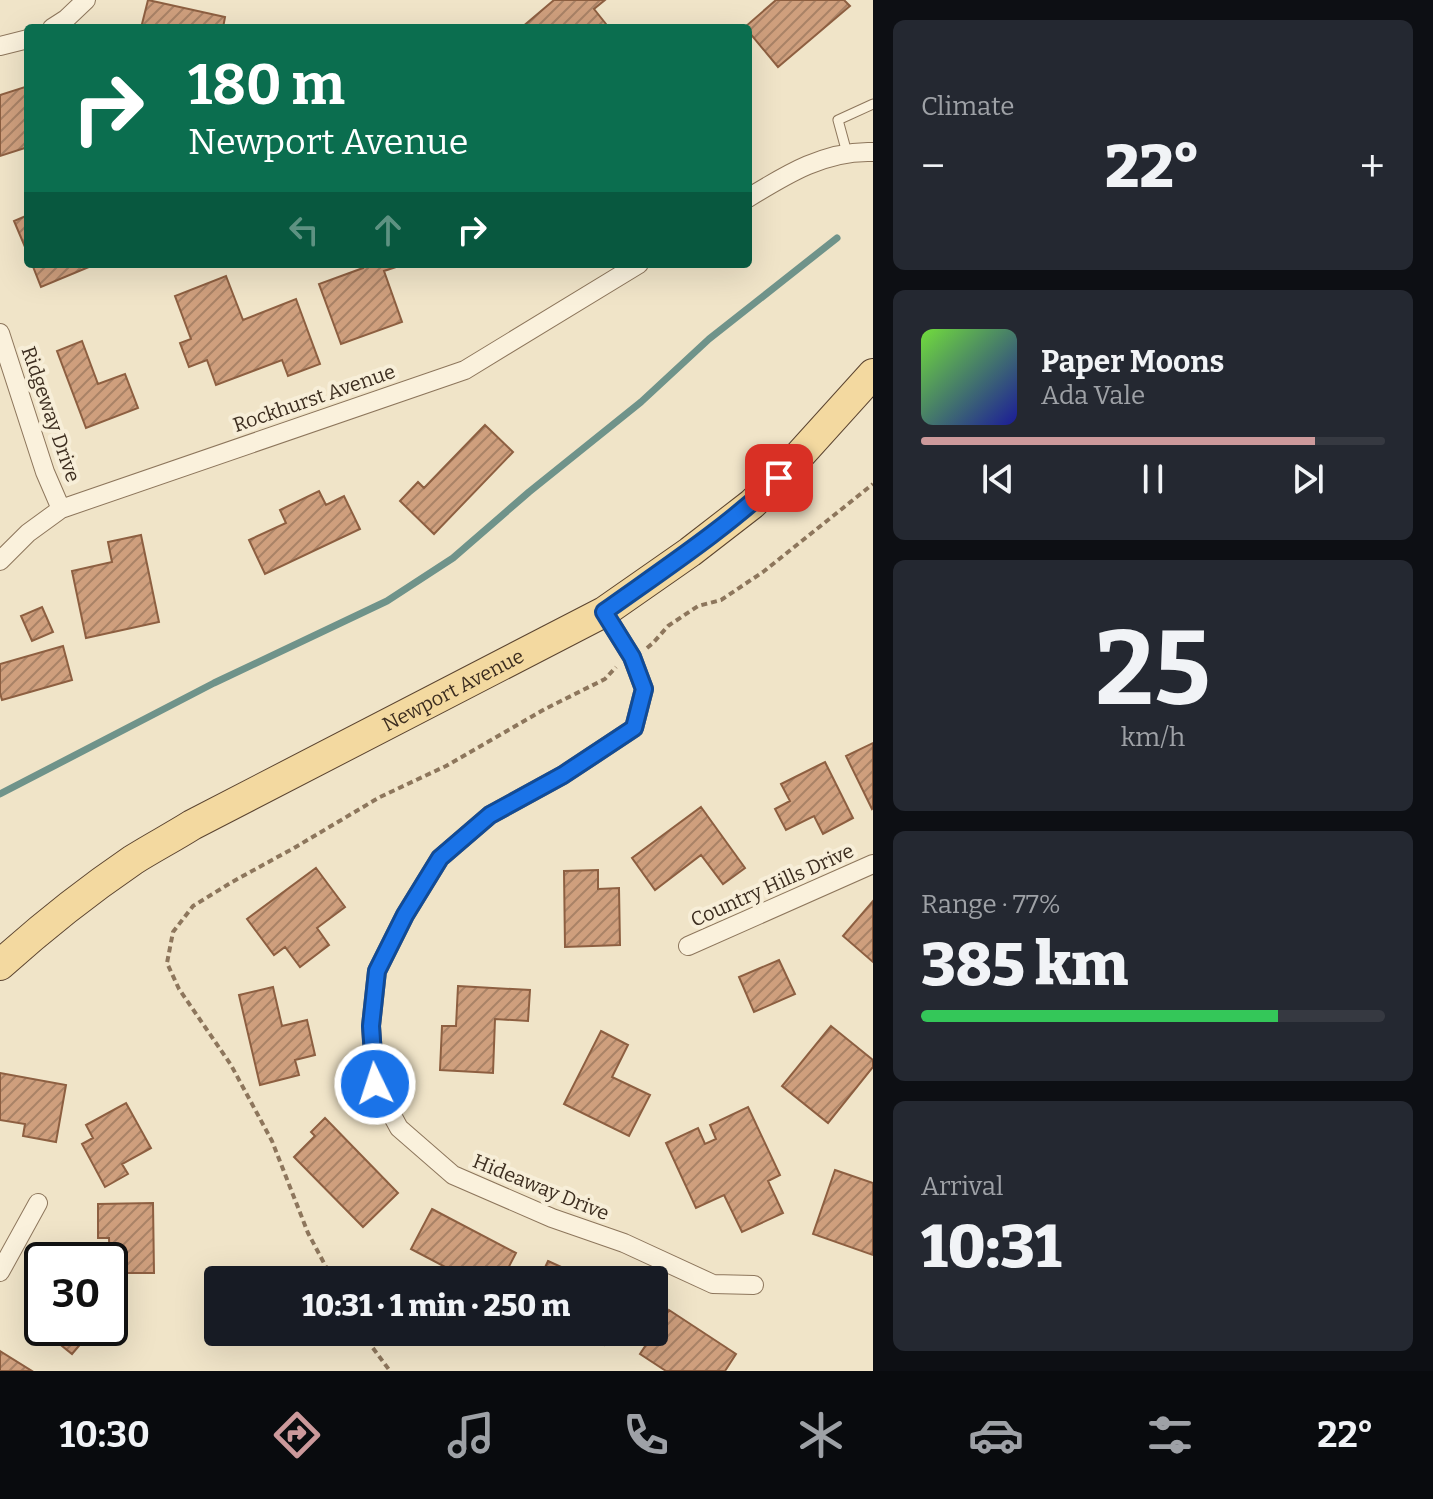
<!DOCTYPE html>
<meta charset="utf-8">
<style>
body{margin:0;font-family:Bitter,serif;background:#242831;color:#f1f3f6;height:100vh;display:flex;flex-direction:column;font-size:30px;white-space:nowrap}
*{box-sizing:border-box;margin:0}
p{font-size:26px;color:#9ea1a6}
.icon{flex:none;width:44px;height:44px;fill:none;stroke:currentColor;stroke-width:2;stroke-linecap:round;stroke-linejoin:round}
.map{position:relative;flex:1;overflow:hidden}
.drawer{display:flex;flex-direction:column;gap:20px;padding:20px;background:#0d0f14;width:560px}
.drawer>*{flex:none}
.hud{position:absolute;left:24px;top:24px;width:728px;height:244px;border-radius:8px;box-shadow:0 8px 32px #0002;background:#0b6e4f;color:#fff;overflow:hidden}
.speed{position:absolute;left:24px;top:1242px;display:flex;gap:16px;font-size:40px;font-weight:700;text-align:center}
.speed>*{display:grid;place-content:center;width:104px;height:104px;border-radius:50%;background:#171b24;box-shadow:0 8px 32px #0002;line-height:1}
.speed .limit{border:4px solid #111;border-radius:12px;background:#fff;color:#111}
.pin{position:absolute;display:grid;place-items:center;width:68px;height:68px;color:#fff;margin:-34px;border-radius:16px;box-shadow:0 4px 12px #0006}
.me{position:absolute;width:88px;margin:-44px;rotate:356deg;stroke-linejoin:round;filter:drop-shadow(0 0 6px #0008)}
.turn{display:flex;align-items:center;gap:28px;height:168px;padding:0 32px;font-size:36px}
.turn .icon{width:104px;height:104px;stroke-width:2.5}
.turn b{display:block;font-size:56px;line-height:68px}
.lanes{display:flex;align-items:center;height:76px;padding:0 32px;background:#0003;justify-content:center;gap:40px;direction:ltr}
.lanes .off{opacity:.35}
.big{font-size:60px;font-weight:800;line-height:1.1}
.drawer .card{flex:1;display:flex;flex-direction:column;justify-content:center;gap:12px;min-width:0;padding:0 28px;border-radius:12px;background:#242831}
.drawer .dial{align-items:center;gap:0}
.dial b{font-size:104px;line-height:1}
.song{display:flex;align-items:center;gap:24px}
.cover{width:96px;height:96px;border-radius:12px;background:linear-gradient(135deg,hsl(100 70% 55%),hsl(240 70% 35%))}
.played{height:8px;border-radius:4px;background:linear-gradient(90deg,#cc999b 85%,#363941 85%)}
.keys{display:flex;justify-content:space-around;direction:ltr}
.heat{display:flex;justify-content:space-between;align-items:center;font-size:44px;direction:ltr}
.charge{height:12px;border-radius:6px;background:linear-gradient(90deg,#34c759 77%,#363941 0)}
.trip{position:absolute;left:204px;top:1266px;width:464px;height:80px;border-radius:8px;background:#171b24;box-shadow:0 8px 32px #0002;font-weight:800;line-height:80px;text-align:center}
.tabs{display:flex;height:128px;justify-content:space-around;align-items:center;background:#090b0e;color:#9ea1a6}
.tabs .icon{width:56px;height:56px}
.tabs .current{color:#cc999b}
.tabs b{font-size:36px;color:#f1f3f6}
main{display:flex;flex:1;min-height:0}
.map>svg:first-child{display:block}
</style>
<main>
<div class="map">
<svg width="873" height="1371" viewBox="0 0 873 1371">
<defs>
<pattern id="building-hatch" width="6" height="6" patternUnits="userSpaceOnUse" patternTransform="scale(2)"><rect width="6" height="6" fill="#cf9f7d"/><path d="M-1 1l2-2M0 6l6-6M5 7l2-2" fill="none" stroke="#a98266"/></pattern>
</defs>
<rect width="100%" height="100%" fill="#f0e4c8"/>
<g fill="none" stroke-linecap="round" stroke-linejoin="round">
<path stroke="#6f938a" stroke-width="7" d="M0 794 214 683 387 601 453 558 529 492 641 402 709 339 837 238"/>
</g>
<path fill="url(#building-hatch)" stroke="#8d5f41" stroke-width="2" d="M148 0 225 17 223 28H141Z
M554 0H605L594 9 606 24 601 28H521Z
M776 0H844L850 6 778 67 748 31V28L745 27Z
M28 86V147L0 156V95Z
M28 215V254L14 221Z
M32 264H96L41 287Z
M362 264H405L384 271 402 322 341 344 319 284 363 268Z
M226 276 243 320 296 299 320 364 288 376 282 360 216 385 207 360 189 367 180 343 191 339 175 296Z
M82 341 98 384 125 374 138 408 86 428 57 351Z
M485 425 513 452 434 534 400 501 418 482 424 488Z
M319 491 326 505 344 496 360 529 265 574 249 540 286 523 280 510Z
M141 535 159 622 86 638 72 571 112 562 108 542Z
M42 607 53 632 32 641 21 616Z
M63 646 72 680 2 700 0 693V664Z
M873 743V808L872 809 846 756Z
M825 762 853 818 823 834 814 816 786 830 775 809 790 801 781 784Z
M701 807 745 868 723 884 701 855 655 890 632 858Z
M316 868 345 907 317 928 329 945 300 967 285 947 274 955 247 919Z
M598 870V889L619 888 620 945 565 947 564 871Z
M873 901V962L843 936Z
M779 960 795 994 754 1012 739 977Z
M458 986 530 990 528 1021 495 1019 493 1073 440 1070 442 1026H456Z
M273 987 282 1026 307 1020 315 1055 295 1060 299 1075 260 1085 239 995Z
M831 1026 873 1060V1067L828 1123 782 1086Z
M601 1031 628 1045 612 1077 650 1095 629 1136 564 1104Z
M0 1073 66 1085 56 1142 23 1136 25 1124 0 1120Z
M126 1103 151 1148 122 1164 128 1174 105 1187 82 1144 93 1138 86 1125Z
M748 1107 780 1175 768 1181 783 1213 742 1232 724 1195 696 1208 666 1143 698 1128 705 1144 716 1139 710 1125Z
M325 1118 398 1193 363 1227 294 1157 315 1136 311 1132Z
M835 1170 873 1183V1255L813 1234Z
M153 1203 154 1273H110L109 1238H98V1204Z
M432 1209 516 1253 502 1280H470L411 1249Z
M548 1261 590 1280H539Z
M669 1310 736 1354 725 1371H666L640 1354Z
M42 1315V1328H94L72 1354 35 1324Z
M577 1332H610L604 1345Z
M0 1351 32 1371H0Z"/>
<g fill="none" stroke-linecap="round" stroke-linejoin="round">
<defs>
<path id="service" d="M847 153 838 120 873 104"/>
<path id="minor" d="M52 28 66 19 86 0
M0 46 28 39
M748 198C787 174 826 150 873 152
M0 333 45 472 61 509
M0 561 28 533 61 509 465 370 639 264
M604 612 632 657 644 689 634 728 563 775 490 815 440 858 405 915 377 971 371 1026 375 1084 399 1128 453 1175 552 1218 624 1243 713 1284 754 1285
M688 946 873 864
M0 1272 38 1203"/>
<g id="primary">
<path id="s1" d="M0 965C42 927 86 892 133 860 152 848 173 837 192 825L604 612 690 552 752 504 779 478 873 374"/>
</g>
</defs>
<use href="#service" stroke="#8d765c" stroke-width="11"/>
<use href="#minor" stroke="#8d765c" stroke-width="20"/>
<use href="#primary" stroke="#5b4430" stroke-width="32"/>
<path stroke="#8d765c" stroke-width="4" stroke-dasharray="6 4" stroke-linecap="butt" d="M647 648 653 643 668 626 698 606 721 600 763 572 873 484
M333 1280 308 1233 272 1141 231 1065 179 989 167 963 173 932 193 906 232 882 294 848 380 797 446 766 545 709 605 679 616 667
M361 1332 390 1371"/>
<use href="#service" stroke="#faf1dc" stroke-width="9"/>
<use href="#minor" stroke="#faf1dc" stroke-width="18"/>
<use href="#primary" stroke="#f3d9a0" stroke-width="30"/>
</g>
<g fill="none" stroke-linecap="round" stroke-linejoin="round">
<defs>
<path id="route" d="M375 1084 371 1026 377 971 405 915 440 858 490 815 563 775 634 728 644 689 632 657 604 612C664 569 725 529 779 478"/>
</defs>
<use href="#route" stroke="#114b97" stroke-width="20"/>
<use href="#route" stroke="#1a73e8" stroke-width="14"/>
</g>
<g text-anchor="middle" stroke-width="8" stroke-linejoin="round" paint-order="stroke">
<g font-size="20" fill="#3d2e20" stroke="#f7eed8">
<text transform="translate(314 398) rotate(-19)" y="7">Rockhurst Avenue</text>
<text transform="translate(51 414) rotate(71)" y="7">Ridgeway Drive</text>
<text dy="7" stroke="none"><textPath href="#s1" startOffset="532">Newport Avenue</textPath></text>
<text transform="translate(772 885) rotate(-24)" y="7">Country Hills Drive</text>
<text transform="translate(541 1187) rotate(22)" y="7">Hideaway Drive</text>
</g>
</g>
</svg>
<div class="speed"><div class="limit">30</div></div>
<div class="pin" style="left:779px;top:478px;background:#d93025"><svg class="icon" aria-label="arrive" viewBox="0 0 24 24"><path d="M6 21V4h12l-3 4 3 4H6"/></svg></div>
<svg class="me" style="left:375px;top:1084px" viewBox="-20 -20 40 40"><circle r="17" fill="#1a73e8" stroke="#fff" stroke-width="3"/><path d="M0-11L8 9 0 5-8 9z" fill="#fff"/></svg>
<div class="trip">10:31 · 1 min · 250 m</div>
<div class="hud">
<div class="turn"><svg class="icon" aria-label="right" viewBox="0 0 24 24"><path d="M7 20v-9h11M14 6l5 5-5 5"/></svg><div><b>180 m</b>Newport Avenue</div></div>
<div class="lanes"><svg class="icon off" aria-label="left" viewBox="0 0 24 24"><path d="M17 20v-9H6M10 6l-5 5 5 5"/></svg><svg class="icon off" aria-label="ahead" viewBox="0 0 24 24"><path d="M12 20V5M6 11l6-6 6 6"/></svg><svg class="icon" aria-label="right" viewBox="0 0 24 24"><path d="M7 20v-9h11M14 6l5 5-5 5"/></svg></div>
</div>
</div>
<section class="drawer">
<div class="card"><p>Climate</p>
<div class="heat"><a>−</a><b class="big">22°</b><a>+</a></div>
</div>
<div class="card">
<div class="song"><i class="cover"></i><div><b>Paper Moons</b><p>Ada Vale</p></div></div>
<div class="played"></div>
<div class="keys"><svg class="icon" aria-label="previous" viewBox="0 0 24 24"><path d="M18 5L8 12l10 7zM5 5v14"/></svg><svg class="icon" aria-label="pause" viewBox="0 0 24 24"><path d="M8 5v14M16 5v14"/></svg><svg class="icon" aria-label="next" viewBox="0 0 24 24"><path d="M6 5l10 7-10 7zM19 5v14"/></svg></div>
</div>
<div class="card dial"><b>25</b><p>km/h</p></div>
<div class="card"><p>Range · 77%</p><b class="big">385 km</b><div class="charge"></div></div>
<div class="card"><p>Arrival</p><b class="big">10:31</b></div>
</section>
</main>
<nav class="tabs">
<b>10:30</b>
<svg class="icon current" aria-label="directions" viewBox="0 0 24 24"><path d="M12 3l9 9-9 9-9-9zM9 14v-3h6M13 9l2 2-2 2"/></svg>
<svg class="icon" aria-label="music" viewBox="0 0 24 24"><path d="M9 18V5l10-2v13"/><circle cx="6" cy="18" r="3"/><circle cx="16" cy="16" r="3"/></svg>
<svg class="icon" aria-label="phone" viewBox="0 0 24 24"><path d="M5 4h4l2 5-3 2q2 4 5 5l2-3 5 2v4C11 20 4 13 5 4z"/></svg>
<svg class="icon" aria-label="climate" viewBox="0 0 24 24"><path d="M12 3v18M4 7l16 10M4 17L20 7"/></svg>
<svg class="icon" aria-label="car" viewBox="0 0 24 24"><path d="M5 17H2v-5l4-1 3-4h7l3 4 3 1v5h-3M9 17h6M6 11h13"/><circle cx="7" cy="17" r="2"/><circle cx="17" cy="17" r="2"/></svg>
<svg class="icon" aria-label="filters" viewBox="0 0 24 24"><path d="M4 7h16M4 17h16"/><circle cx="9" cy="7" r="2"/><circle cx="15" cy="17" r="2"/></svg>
<b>22°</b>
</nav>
